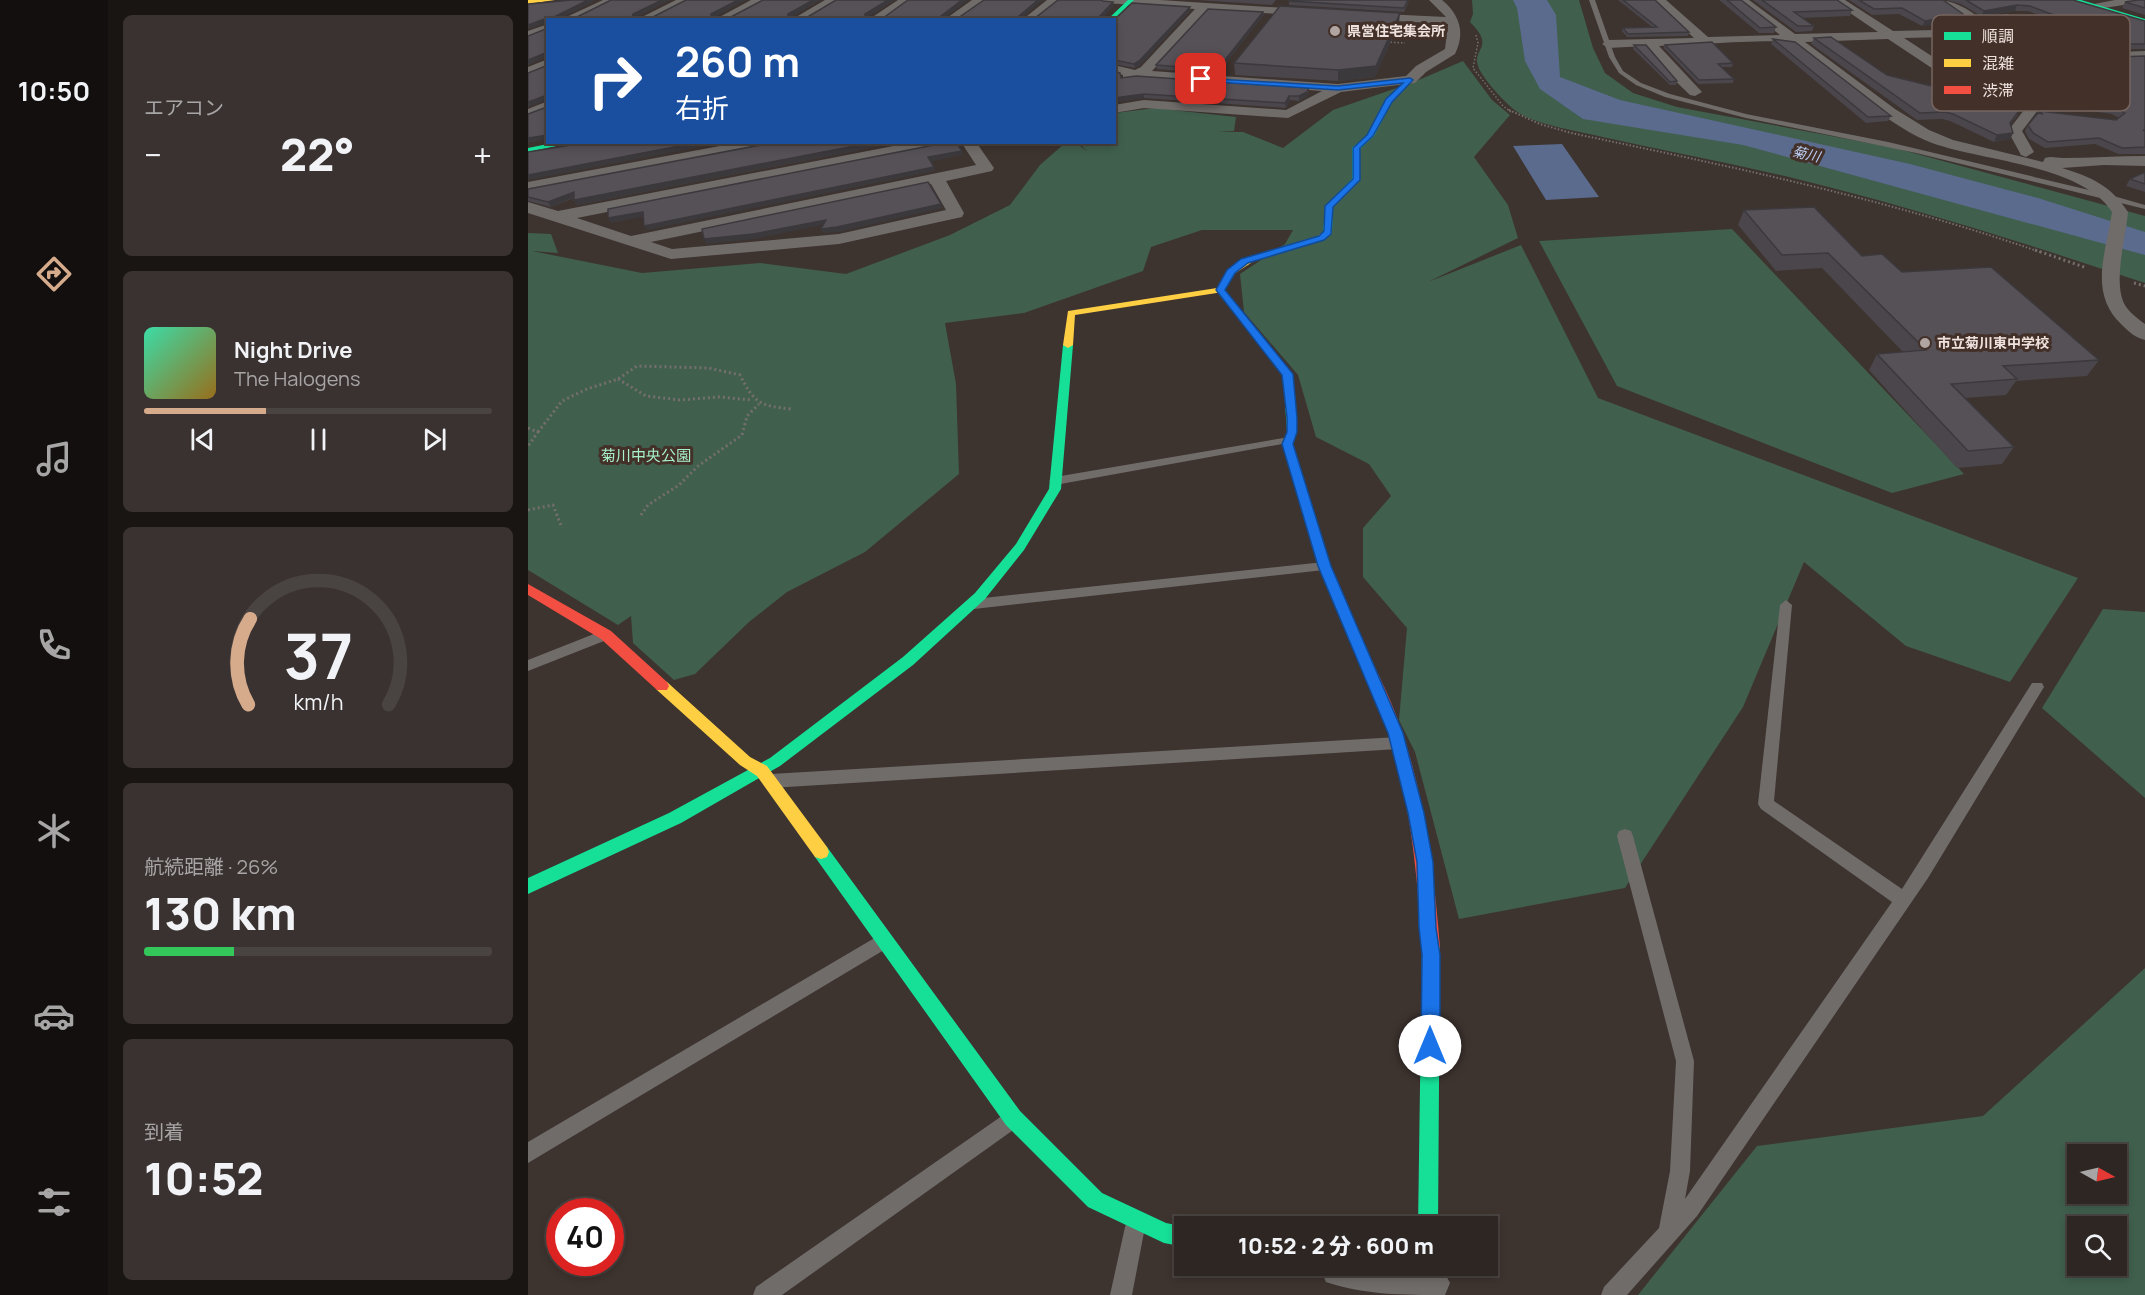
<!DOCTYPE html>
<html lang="ja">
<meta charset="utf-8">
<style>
body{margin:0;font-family:Manrope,"Noto Sans JP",sans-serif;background:#3a3230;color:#f1f3f6;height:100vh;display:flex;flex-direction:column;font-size:22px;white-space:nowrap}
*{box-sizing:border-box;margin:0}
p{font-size:20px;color:#a7a5a6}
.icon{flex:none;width:33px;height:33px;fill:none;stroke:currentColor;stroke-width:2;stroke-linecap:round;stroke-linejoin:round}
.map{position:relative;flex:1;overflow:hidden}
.sheet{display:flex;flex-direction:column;gap:15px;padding:15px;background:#191513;width:420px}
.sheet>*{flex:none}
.top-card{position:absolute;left:18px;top:18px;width:570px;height:126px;border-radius:0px;box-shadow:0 3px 9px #0003,0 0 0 2px #494341;background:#1a4fa0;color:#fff;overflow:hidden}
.needle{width:39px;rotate:98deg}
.tools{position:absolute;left:1539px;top:1144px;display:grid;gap:12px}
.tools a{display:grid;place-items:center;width:60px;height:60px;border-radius:0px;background:#2e2623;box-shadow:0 3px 9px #0003,0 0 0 2px #494341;font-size:30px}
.speed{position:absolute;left:18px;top:1198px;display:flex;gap:12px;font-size:30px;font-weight:700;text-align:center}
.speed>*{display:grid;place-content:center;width:78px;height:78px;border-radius:50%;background:#2e2623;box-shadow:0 3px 9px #0003,0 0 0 2px #494341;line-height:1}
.speed .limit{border:9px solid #d22;background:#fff;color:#111}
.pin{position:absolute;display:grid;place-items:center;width:51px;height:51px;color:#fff;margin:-26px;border-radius:12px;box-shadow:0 3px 9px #0006}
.me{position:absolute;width:66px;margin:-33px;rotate:0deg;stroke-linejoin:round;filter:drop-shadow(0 0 4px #0008)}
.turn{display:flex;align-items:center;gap:21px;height:126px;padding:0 30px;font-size:27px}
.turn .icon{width:78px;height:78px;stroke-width:2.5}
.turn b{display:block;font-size:42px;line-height:51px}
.big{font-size:45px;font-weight:800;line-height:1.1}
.sheet .card{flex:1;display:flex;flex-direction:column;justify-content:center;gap:9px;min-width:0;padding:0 21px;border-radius:9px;background:#3a3230}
.sheet .dial{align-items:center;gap:0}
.dial svg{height:156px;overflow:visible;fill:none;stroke:#494341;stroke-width:7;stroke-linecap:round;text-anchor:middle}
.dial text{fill:#f1f3f6;stroke:none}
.song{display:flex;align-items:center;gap:18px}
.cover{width:72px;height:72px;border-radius:9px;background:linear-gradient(135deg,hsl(160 70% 55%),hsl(40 70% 35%))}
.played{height:6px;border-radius:3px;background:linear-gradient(90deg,#d6ab8b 35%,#494341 35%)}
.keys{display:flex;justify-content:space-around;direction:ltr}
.heat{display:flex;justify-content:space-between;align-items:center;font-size:33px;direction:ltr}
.charge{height:9px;border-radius:4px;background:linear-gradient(90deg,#34c759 26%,#494341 0)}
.trip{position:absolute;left:646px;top:1216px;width:324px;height:60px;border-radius:0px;background:#2e2623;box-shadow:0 3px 9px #0003,0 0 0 2px #494341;font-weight:800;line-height:60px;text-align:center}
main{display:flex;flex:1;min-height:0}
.dock{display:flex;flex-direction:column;width:108px;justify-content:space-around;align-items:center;background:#120f0e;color:#a7a5a6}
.dock .icon{width:42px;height:42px}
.dock .selected{color:#d6ab8b}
.dock b{font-size:27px;color:#f1f3f6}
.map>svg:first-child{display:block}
</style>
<main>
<nav class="dock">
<b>10:50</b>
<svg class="icon selected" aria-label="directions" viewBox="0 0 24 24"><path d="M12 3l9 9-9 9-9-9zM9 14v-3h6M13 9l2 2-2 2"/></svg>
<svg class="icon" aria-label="music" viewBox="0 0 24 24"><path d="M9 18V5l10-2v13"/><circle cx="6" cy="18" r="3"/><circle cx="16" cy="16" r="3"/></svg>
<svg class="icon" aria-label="phone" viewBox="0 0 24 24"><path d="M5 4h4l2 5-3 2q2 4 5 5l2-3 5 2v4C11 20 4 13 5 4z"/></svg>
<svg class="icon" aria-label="climate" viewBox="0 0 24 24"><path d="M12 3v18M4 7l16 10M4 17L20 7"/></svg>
<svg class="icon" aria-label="car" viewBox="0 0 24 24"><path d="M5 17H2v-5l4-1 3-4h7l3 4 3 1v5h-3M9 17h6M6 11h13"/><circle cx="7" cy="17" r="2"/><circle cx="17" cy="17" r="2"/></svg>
<svg class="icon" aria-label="filters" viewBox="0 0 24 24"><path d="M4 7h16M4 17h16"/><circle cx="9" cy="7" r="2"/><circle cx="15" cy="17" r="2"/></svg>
</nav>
<section class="sheet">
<div class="card"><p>エアコン</p>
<div class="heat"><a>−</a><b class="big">22°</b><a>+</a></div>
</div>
<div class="card">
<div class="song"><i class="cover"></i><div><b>Night Drive</b><p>The Halogens</p></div></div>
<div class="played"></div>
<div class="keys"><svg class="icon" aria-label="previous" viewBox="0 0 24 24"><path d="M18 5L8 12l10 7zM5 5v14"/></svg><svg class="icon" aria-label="pause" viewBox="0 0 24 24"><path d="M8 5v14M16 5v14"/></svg><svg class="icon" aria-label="next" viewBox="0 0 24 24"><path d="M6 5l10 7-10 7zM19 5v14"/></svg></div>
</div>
<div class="card dial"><svg viewBox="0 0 100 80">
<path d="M14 69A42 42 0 1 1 86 69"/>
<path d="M14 69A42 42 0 0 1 15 25" stroke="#d6ab8b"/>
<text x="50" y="56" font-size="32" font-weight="700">37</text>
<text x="50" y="72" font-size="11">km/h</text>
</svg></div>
<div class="card"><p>航続距離 · 26%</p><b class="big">130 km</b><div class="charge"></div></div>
<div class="card"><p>到着</p><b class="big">10:52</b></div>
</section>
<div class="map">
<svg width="1617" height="1295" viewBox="0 0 1617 1295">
<rect width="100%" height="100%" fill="#3d332f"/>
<path fill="#405f4d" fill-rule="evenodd" d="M944 0H1051L1065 48 1077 73 1105 93 1149 107 1367 148 1617 216V283C1499 244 1381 206 1261 177 1197 162 1133 150 1070 136 1048 131 1005 124 988 111 977 103 954 78 950 66 944 48 968 48 942 22L945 14Z
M935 61 964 100 982 115 946 157 980 205 990 238 900 282 993 245 1070 398 1550 578 1482 682 1378 646 1276 562 1215 707 1097 888 931 919 887 752 871 720 879 628 835 577V528L863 496 841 464 788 437 770 375 716 312 712 274 757 244 765 230H674L623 247 615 271 496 313 417 323 428 384 431 474 337 552 259 592 221 622 167 674 146 680 105 643 103 616 90 625 0 570V233L23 234 30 253 4 251 114 273 232 263 318 274 422 235 482 205 512 165 537 143H548L559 151 551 143 586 142 587 113 627 108 708 117 706 131 689 132H715L755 148 805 110 886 82Z
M1204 229 1436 474 1364 493 1089 386 1011 241Z
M1575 609 1617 612V798L1514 708Z
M1617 968V1295H1110L1229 1146 1455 1116ZM1550 1155H1588V1194H1550ZM1550 1227H1588V1266H1550Z"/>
<path fill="#5a6b8e" d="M985 0H1019L1028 15 1032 77 1092 100 1382 164 1510 198 1617 232V255L1215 145 1055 119 1012 89 997 61 989 8Z
M1034 144 1071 197 1018 200 985 146Z"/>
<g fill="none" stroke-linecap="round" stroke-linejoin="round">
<path stroke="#746f6e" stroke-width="1.5" stroke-dasharray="1.5 2" stroke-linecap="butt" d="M948 35 950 43 945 68 975 106 983 112
M859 42 877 43"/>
<path stroke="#746f6e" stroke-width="2" stroke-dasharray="1.5 2" stroke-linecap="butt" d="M981 110 1012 124 1043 133C1201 166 1359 199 1512 252"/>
<path stroke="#746f6e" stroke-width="3" stroke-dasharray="2 3" stroke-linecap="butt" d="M1507 250 1559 268
M1606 283 1617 286
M90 379 118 396 152 400 191 397 224 400
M0 428 10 432 0 446
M10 432 34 401 59 389 90 379 109 366 180 368 212 375C226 403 232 406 263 409
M0 510 25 505 34 528
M113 515 120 505 151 485 170 466 214 435 219 416 231 404"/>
<path fill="#706c6a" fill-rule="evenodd" d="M1061 0H1067L1087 57 1095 71 1113 83 1142 94 1218 114 1360 142 1582 195 1617 205V209L1388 153 1218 118 1137 97 1108 85 1091 73 1081 57Z
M1480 14 1482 17 1448 22 1445 20Z
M1516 28 1518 31 1463 34 1460 32Z
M761 437 765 438V442L527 485 521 481 527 477Z
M796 562 802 566 796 570 446 609 440 604 446 599Z
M1258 600 1264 605 1246 801 1374 889 1504 683H1514L1516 687 1400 878 1169 1216 1099 1295H1073L1076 1287 1131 1228 1142 1171 1148 1061 1089 836 1091 831 1097 829 1103 831 1105 836 1166 1061 1162 1171 1157 1199 1364 902 1233 809 1230 804 1252 605Z
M76 630 83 635 81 639 0 671V660Z
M870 737 875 739 877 743 875 747 870 749 243 788 238 786 235 781 238 776 243 774Z
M355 933 361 935 364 941 361 947 0 1163V1142Z
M481 1111 488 1114 491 1121 488 1128 254 1295H225L228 1287Z
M607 1217 614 1220 617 1227 604 1295H582L597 1227 600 1220Z"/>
<path fill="#706c6a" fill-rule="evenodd" d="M75 0H90L49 20H32Z
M148 0H163L124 20H108Z
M223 0H238L202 20H186Z
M297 0H311L278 20H263Z
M370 0H384L355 20H340Z
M444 0H458L431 20H416Z
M519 0H532L508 20H494Z
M571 0H632L788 10 794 13 788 16 679 10 624 71 810 84 878 76 888 66 917 49 920 24 834 19 828 16 834 13 918 17 901 0H914C931 14 938 32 927 54L898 72 887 83 813 92 760 118 616 108 586 113V105L616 100 758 110 794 91 609 78 595 80V75L586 73V65L607 70 613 67 667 9 577 3Z
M1125 0H1138L1180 37 1252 35 1208 0H1221L1267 34 1350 32 1303 0H1317L1365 31 1450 29 1409 0C1440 0 1471 34 1490 56L1617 51V59L1495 64 1510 110 1494 131 1506 152 1498 157 1493 155 1480 131 1496 110 1452 100 1360 39 1277 42 1367 109 1401 130 1425 140 1515 162 1517 158C1523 156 1529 158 1535 158 1563 158 1590 156 1617 156V166L1576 165 1534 168C1564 177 1583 186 1600 212 1598 236 1586 278 1595 301 1598 310 1609 318 1617 324V340C1608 338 1601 332 1594 325 1560 293 1578 253 1584 212 1554 165 1454 161 1404 143 1363 127 1327 92 1292 65 1283 58 1273 48 1263 43 1253 38 1150 46 1131 46L1174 92 1167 96 1162 95 1137 71 1118 46 1080 48 1074 44 1080 40 1166 38ZM1460 36 1481 61 1493 101 1462 94 1376 38Z
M1587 0H1614L1608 3 1570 9 1564 6 1566 4Z
M20 24V31L0 39V31Z
M20 59V68L0 76V67Z
M20 101V110L0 118V109Z
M213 142H247L240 146 0 192V182Z
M386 142H419L412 146 49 218 103 236 448 165 433 142H448L466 168 464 171 418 181 436 213 434 217 311 244 143 259 0 213V202L30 211ZM403 184 418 210 311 234 144 249 123 242Z
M791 1266H913L922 1283 917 1295C876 1295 836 1295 798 1282Z"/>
<path fill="#16e098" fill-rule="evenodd" d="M600 0H606L585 20H579Z
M1544 0H1553L1617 19V23Z
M880 79 885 80 864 102 846 136 832 149V180L805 207 804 232 801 236H795L797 206 824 179V148L839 135 859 100Z
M30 142H48L0 152V148Z
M689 288H695L765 374 769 432 764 444 802 566 848 670 846 674H836L834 670 790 566 754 444 759 432 755 374 689 292Z
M540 342 545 345 533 489 496 550 457 599 385 665 252 766 153 823 0 894V878L141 813 242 758 375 657 447 593 488 544 521 489 535 345Z
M293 845 299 847 492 1111 574 1193 638 1223 658 1227 657 1247 636 1243 560 1207 478 1125 287 857 285 852 287 847Z
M903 939 909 941 912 947 910 1227H890L894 947 897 941Z"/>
<path fill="#ffcf43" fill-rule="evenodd" d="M0 0H27L0 4Z
M795 232 802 234 796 240 726 261 706 274 695 292 547 315 545 345 540 348 535 345 540 311 689 288 700 270 720 257 790 236Z
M134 680 139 682 222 757 239 766 299 847 301 852 299 857 293 859 287 857 229 776 212 765 129 690 127 686 129 682Z"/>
<path fill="#f24e42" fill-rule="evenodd" d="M0 584 83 631 139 682 141 686 139 690H129L73 639 0 595Z
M841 665 846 666C892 754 904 850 912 947L909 953 903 955 897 953 894 947C889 875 883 803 861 734 854 712 843 691 834 670L836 666Z"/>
</g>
<path fill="#4a464b" d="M669 0H748L744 5Z
M1090 0H1127L1161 32 1160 36 1099 37 1094 31 1095 28 1124 27Z
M1191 0H1213L1248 27 1246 33H1231Z
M1225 0H1309L1324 10 1322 16 1273 18 1286 26 1284 31 1268 32Z
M1321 0H1415L1433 20 1394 26 1371 14 1344 15Z
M1418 0H1545L1617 21V49H1599L1500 11H1487L1453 16 1433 4Z
M1617 0V15L1594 8 1597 2Z
M761 1H881L876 12 761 5Z
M662 11 612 65 607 68 586 64V20Z
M735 12 736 15 689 74 629 69 628 65Z
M871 23 847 77 810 81 707 75 706 63Z
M1286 38 1359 75 1490 115 1482 124 1485 133 1482 139 1466 142 1422 121 1414 119 1389 120 1283 44Z
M1245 39 1363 116 1360 121 1338 123 1243 44Z
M1106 45 1149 81 1148 85H1142L1105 49Z
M1137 45 1205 63 1204 67H1194L1206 79 1205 83 1170 84 1136 48Z
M1617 56V154H1590L1567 144 1517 148 1501 139 1497 131 1500 125 1511 111 1588 120 1591 118 1584 114 1511 104 1498 66 1501 60Z
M1419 59 1492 94 1490 98 1465 92 1418 62Z
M593 78 781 88V92L779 96 771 101 762 100 758 108 616 98Z
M372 142 49 205 46 200V198L23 207 0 201V189Z
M1617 172V192L1598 186 1602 179Z
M1216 210 1334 256 1374 272 1571 360 1559 376 1488 381 1478 395 1437 398 1486 447 1474 464 1429 468 1341 370 1349 354 1375 352 1294 268 1248 271 1210 225Z"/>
<path fill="#3c393d" d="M60 0H65L66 2 30 19 28 16Z
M134 0H143L107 18H104L105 14Z
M210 0H218L185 18H183V14Z
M285 0H293L262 18H260V14Z
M360 0H367L339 18H337V14Z
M434 0H440L414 20 413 16Z
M510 0H515L492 20 491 16Z
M585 2 586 6 573 20 572 16Z
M1489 5 1487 11 1453 16 1456 11Z
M662 7V11L612 65 607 68 606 64Z
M735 12 736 15 689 74V70Z
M872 13 871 23 847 77 810 81V70Z
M1435 14 1433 20 1394 26 1397 21Z
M19 18 20 23 0 29V25Z
M17 53 19 57 0 65V60Z
M781 88V92L779 96 771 101V96Z
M616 94V98L586 103V98Z
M19 95 20 100 0 107V102Z
M761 96 762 100 758 108 757 103Z
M1485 133 1482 139 1466 142 1469 135Z
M17 134 20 139 0 143V138Z
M172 142H198L0 180V175Z
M347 142H372L49 205 46 200Z
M434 151 435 155 401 162 400 157Z
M406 167 407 171 119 230 116 226Z
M46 192 49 196 23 207 20 202Z
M413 204 415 208 311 232 295 233 293 229Z
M115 212 118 216 83 223 80 218Z
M298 220 299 224 227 239 178 244 176 239Z"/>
<path fill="#565157" stroke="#3c393d" stroke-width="1.5" d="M44 0H60L28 16 30 18H47L83 0H134L105 14 104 18H123L158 0H210L183 14V18H201L235 0H285L260 14V18H278L308 0H360L337 14V18H355L380 0H434L413 16 415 18H430L456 0H510L491 16 493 18H507L530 0H573L575 1 585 2 572 16 582 20H20V25L19 18 0 25V4Z
M761 0H880L876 8 761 1Z
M1095 0H1127L1161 32 1100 34 1095 28 1129 27Z
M1199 0H1213L1248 27 1232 28Z
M1234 0H1309L1324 10 1266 12 1286 26H1270Z
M1331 0H1415L1435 14 1397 21 1374 8 1346 9Z
M1438 0H1545L1617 21V44H1602L1502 6 1489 5 1456 11Z
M1610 0H1617V8L1597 2Z
M604 3 662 7 611 61 606 64 586 60V20Z
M752 6 872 13 848 66 810 70 706 63Z
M680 9 735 12 689 70 628 65Z
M20 28V55L17 53 0 60V36Z
M1303 37 1359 75 1493 108 1482 123 1485 133 1469 135 1425 114 1417 112 1392 113 1286 38Z
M1245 39 1267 42 1363 116 1340 117Z
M1184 42 1205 63 1190 64 1206 79 1171 80 1137 45Z
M1106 45H1118L1149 81 1142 82Z
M1617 56V130H1615L1617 131V147L1594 148 1571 138 1520 142 1505 133 1500 125 1510 113 1515 114 1511 111 1588 120 1597 113 1588 108 1514 98 1501 60Z
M20 65V135L0 138V114L19 107V95L0 102V73Z
M586 71 592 73 593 78 608 76 781 88 779 92 771 96H761L757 103 616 94 586 98Z
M47 142H172L0 175V152L43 145Z
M241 142H347L46 200V192L20 202 0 197V189L238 144Z
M413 142H428L434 151 400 157 406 167 116 226 115 212 80 218V209L411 144Z
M1617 172V184L1602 179Z
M400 182 413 204 309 227 293 229 298 220 225 234 176 239 174 229Z
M1286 207 1334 256 1354 254 1374 272 1463 267 1571 360 1475 366 1489 379 1423 384 1486 447 1440 451 1349 354 1398 350 1300 253 1254 255 1216 210Z"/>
<path fill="#1a73e8" stroke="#114b97" stroke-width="1.5" d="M670 78 810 86 882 78 885 80 864 102 845 136 832 148V180L805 207 803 234 796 240 720 263 707 273 697 290 765 374 769 418V432L765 444 803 566 875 733 896 813 905 862 908 928 912 955V1046L909 1052 902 1055 896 1052 893 1046 894 955 891 928 889 862 880 813 860 733 790 566 754 444 759 432V418L754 375 688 290 699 270 713 259 791 236 796 231 797 206 825 179V148L839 135 858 99 875 83 810 90 673 81Z"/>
<g fill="#b1a5a1" stroke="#433029" stroke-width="2">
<circle cx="807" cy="31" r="6"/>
<circle cx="1397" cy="343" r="6"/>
</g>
<g text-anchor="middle" stroke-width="6" stroke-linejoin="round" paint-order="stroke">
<g font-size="14" font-weight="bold" fill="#efe2de" stroke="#433029" text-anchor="start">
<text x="819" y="36">県営住宅集会所</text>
<text x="1409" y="348">市立菊川東中学校</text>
</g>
<g font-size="14" font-style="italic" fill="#bbcef4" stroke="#433029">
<text transform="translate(1278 154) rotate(13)" y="5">菊川</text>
</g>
<g font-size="15" fill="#a6f1c7" stroke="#433029">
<text x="118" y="461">菊川中央公園</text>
</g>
</g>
<rect x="1404" y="15" width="198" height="96" rx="9" fill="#433029" stroke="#77655f" stroke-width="1.5"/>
<rect x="1416" y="32" width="27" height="8" fill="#16e098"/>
<rect x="1416" y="59" width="27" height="8" fill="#ffcf43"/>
<rect x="1416" y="86" width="27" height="8" fill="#f24e42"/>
<g font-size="16" fill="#efe2de">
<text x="1454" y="42">順調</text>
<text x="1454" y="69">混雑</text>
<text x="1454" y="96">渋滞</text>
</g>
</svg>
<div class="tools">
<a><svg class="needle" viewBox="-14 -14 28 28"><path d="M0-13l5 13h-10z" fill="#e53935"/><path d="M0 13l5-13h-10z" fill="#a7a5a6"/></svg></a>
<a><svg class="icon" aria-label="search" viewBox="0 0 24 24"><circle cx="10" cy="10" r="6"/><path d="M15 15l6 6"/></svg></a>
</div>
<div class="speed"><div class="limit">40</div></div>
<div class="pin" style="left:673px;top:79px;background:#d93025"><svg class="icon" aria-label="arrive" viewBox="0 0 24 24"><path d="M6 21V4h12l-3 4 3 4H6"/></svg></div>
<svg class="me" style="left:902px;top:1046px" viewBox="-20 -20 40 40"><circle r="19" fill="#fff"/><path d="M0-13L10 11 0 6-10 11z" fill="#1a73e8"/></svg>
<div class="trip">10:52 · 2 分 · 600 m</div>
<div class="top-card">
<div class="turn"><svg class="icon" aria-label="right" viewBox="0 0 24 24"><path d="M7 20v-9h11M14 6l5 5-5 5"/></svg><div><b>260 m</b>右折</div></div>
</div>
</div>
</main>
